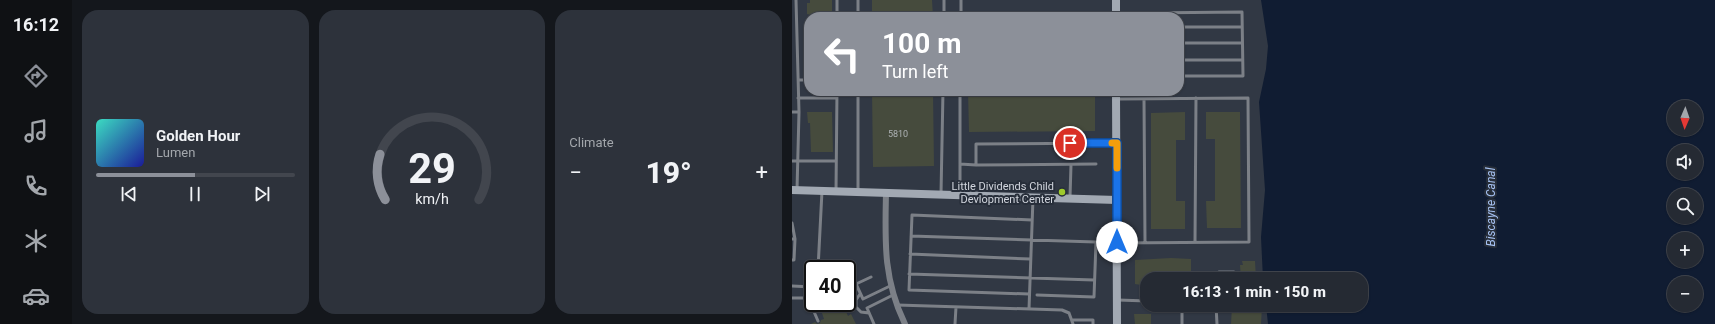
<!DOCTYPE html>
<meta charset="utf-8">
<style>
body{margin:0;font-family:Roboto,sans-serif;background:#2d323b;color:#f1f3f6;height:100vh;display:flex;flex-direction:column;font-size:15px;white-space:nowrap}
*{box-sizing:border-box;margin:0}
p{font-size:13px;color:#a3a7ac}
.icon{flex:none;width:22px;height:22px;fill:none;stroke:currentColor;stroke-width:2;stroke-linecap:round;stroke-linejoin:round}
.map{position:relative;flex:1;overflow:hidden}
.details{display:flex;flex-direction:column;gap:10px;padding:10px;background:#14171c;width:720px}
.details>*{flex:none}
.hud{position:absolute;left:12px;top:12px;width:380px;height:84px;border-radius:16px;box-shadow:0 1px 3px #0004,0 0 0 1px #42464e;background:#8c9099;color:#fff;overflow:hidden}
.needle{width:26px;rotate:182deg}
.fabs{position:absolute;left:875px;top:100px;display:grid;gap:8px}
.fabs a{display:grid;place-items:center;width:36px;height:36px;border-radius:50%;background:#252a33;box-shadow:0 1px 3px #0004,0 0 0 1px #42464e;font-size:20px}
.speed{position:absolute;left:12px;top:260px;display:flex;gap:8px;font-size:20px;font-weight:700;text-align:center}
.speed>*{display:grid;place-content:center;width:52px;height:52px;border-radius:50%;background:#252a33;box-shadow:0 1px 3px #0004,0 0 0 1px #42464e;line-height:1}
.speed .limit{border:2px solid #111;border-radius:6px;background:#fff;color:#111}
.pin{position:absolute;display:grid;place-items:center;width:34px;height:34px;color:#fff;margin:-17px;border:2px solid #fff;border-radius:50%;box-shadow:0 1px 4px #0007}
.me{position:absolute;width:44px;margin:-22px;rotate:0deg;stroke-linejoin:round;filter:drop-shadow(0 0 3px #0008)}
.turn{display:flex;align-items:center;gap:14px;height:84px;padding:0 12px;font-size:18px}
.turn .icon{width:52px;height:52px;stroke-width:2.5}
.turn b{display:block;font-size:28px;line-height:34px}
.big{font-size:30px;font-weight:800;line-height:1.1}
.details .widget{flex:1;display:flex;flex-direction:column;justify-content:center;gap:6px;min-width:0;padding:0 14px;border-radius:16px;background:#2d323b}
.details .dial{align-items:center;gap:0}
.dial svg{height:104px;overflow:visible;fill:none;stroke:#42464e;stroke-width:7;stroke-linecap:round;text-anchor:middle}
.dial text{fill:#f1f3f6;stroke:none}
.song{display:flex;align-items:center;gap:12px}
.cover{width:48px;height:48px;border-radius:6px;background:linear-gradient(135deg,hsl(170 70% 55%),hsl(240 70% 35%))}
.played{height:4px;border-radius:2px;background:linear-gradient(90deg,#8c9099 50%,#42464e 50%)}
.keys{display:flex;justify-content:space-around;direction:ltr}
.heat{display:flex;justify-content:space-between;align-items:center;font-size:22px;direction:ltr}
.details .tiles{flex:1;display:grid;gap:10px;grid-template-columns:repeat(3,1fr)}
.trip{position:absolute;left:348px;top:272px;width:228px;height:40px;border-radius:16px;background:#252a33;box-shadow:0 1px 3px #0004,0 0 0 1px #42464e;font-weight:800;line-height:40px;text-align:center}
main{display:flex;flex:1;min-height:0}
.tab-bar{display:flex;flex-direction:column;width:72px;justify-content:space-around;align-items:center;background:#0f1114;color:#a3a7ac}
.tab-bar .icon{width:28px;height:28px}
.tab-bar .current{color:#8c9099}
.tab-bar b{font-size:18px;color:#f1f3f6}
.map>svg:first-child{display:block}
</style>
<main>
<nav class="tab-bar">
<b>16:12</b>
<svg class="icon current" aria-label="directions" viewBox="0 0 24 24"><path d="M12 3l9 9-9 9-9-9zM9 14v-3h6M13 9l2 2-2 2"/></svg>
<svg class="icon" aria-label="music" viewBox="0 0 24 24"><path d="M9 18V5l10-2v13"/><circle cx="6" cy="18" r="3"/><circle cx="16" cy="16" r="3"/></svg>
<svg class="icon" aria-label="phone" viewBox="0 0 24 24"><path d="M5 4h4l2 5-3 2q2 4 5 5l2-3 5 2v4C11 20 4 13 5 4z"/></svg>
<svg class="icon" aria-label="climate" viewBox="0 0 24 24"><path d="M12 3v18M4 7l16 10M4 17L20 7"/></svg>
<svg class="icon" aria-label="car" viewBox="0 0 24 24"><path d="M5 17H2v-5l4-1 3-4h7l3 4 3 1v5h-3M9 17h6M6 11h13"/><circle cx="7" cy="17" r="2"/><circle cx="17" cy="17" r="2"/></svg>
</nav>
<section class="details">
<div class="tiles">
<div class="widget">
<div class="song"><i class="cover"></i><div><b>Golden Hour</b><p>Lumen</p></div></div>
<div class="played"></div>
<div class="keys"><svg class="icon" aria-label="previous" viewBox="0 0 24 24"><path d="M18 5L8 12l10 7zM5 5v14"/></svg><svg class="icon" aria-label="pause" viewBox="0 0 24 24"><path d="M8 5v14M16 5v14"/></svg><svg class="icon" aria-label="next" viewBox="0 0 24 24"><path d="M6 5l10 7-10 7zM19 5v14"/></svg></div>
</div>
<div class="widget dial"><svg viewBox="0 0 100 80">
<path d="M14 69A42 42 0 1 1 86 69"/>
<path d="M14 69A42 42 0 0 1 10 34" stroke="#8c9099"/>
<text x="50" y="56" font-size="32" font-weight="700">29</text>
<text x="50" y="72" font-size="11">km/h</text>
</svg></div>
<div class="widget"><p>Climate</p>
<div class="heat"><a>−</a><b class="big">19°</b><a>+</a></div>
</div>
</div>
</section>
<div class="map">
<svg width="923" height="324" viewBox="0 0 923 324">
<rect width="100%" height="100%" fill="#313844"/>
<path fill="#101c32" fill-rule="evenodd" d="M469 0H923V324H476L474 305H569V279H471L469 237 473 190 467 102 474 69 476 46ZM882 107H904V129H882ZM882 151H904V173H882ZM882 195H904V217H882ZM882 239H904V261H882ZM882 283H904V305H882Z"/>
<path fill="#464b3d" d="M18 0H40V17H19V15L15 14V3H18Z
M80 0H140L141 17H80Z
M80 91H141L142 166 81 167Z
M176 91H303V131L177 132Z
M15 112H40L41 152H19L18 123H16Z
M393 112V140H384V201H393V229H359V113Z
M414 112H448L449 228H415L414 201H423V139H414Z
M379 258 399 259V272L391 274 388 272 359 273V279H355V286L343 284V260Z
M450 261H463L464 279H449L448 265H451Z
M43 303H50L56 316 59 314 64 324H19L23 322 25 324 28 323 29 320 32 319 29 310Z
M440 306 470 307 469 324H439Z
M342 314H359V324H343Z"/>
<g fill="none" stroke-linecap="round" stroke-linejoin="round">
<path stroke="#7c8087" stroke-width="3" d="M4 0 7 112 5 190
M45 0V17
M66 17V0
M152 17V0
M169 17V0
M351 17V13L450 12 451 76H387
M387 27H450
M387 43H450
M387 60H450
M6 80H17
M6 98H45
M352 99 353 242
M0 112H7
M0 161H44
M168 164 184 165
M304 164 184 165V144L323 143
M44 191 45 91
M66 191V91
M149 194 151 91
M168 195V91
M278 197 279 165
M0 223 3 239H0
M119 236 304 242 302 297 245 295
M403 242 404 98
M325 243 457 242 456 98 326 99
M118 254 238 259
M0 260H2L3 239
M26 269 30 191
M117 274 302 280
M371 279V276
M426 279 427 272H442
M64 284 79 277
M0 286 21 287
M55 288 64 284 71 299 98 286
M68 294 64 300V307L69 312 77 313
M237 294 117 290 120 215 240 220
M0 298H21
M326 300 355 301
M21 301 20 307 26 321
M105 305 270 310 277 313 281 324
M424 305 425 324
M237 309 241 198
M281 320H301V324
M82 324 75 308 101 295
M163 324 164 307
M390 324V305"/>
<path stroke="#7c8087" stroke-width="6" d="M94 193C93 241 91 279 113 324"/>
<path stroke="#a2a9b3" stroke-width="8" d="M324 0V17
M324 91 325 324
M0 190 325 200"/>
</g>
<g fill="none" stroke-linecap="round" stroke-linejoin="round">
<defs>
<path id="route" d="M278 143H325V242"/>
</defs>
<use href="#route" stroke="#114b97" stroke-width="10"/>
<use href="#route" stroke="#1a73e8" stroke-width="7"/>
<path stroke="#f59e0b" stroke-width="7" d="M320 143H325V168"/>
</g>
<circle fill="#9fca2d" stroke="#272e3a" stroke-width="1.5" cx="270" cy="192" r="4"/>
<g text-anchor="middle" stroke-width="4" stroke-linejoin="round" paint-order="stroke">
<g font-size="9" fill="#aeb2b5">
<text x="106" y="137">5810</text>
</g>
<g font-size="11" fill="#d1d5dd" stroke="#272e3a" text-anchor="end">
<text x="262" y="190">Little Dividends Child<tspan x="262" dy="13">Devlopment Center</tspan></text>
</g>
<g font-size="12" font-style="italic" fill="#a6c2f3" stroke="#272e3a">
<text transform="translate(699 207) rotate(-90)" y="4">Biscayne Canal</text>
</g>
</g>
</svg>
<div class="fabs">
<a><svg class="needle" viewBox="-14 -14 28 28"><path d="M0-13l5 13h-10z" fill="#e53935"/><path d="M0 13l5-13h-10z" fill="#a3a7ac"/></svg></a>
<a><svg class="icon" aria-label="sound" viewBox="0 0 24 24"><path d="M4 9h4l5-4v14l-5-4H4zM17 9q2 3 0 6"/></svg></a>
<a><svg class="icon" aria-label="search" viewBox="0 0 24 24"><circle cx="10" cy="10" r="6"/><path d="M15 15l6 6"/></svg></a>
<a>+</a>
<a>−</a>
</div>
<div class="speed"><div class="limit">40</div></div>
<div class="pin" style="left:278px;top:143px;background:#d93025"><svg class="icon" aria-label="arrive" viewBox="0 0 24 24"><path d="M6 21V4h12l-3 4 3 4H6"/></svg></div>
<svg class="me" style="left:325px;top:242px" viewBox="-20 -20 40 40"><circle r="19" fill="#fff"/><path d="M0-13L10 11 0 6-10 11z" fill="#1a73e8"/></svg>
<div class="trip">16:13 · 1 min · 150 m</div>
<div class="hud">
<div class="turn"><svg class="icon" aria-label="left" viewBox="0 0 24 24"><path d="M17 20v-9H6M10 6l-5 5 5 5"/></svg><div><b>100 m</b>Turn left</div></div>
</div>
</div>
</main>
